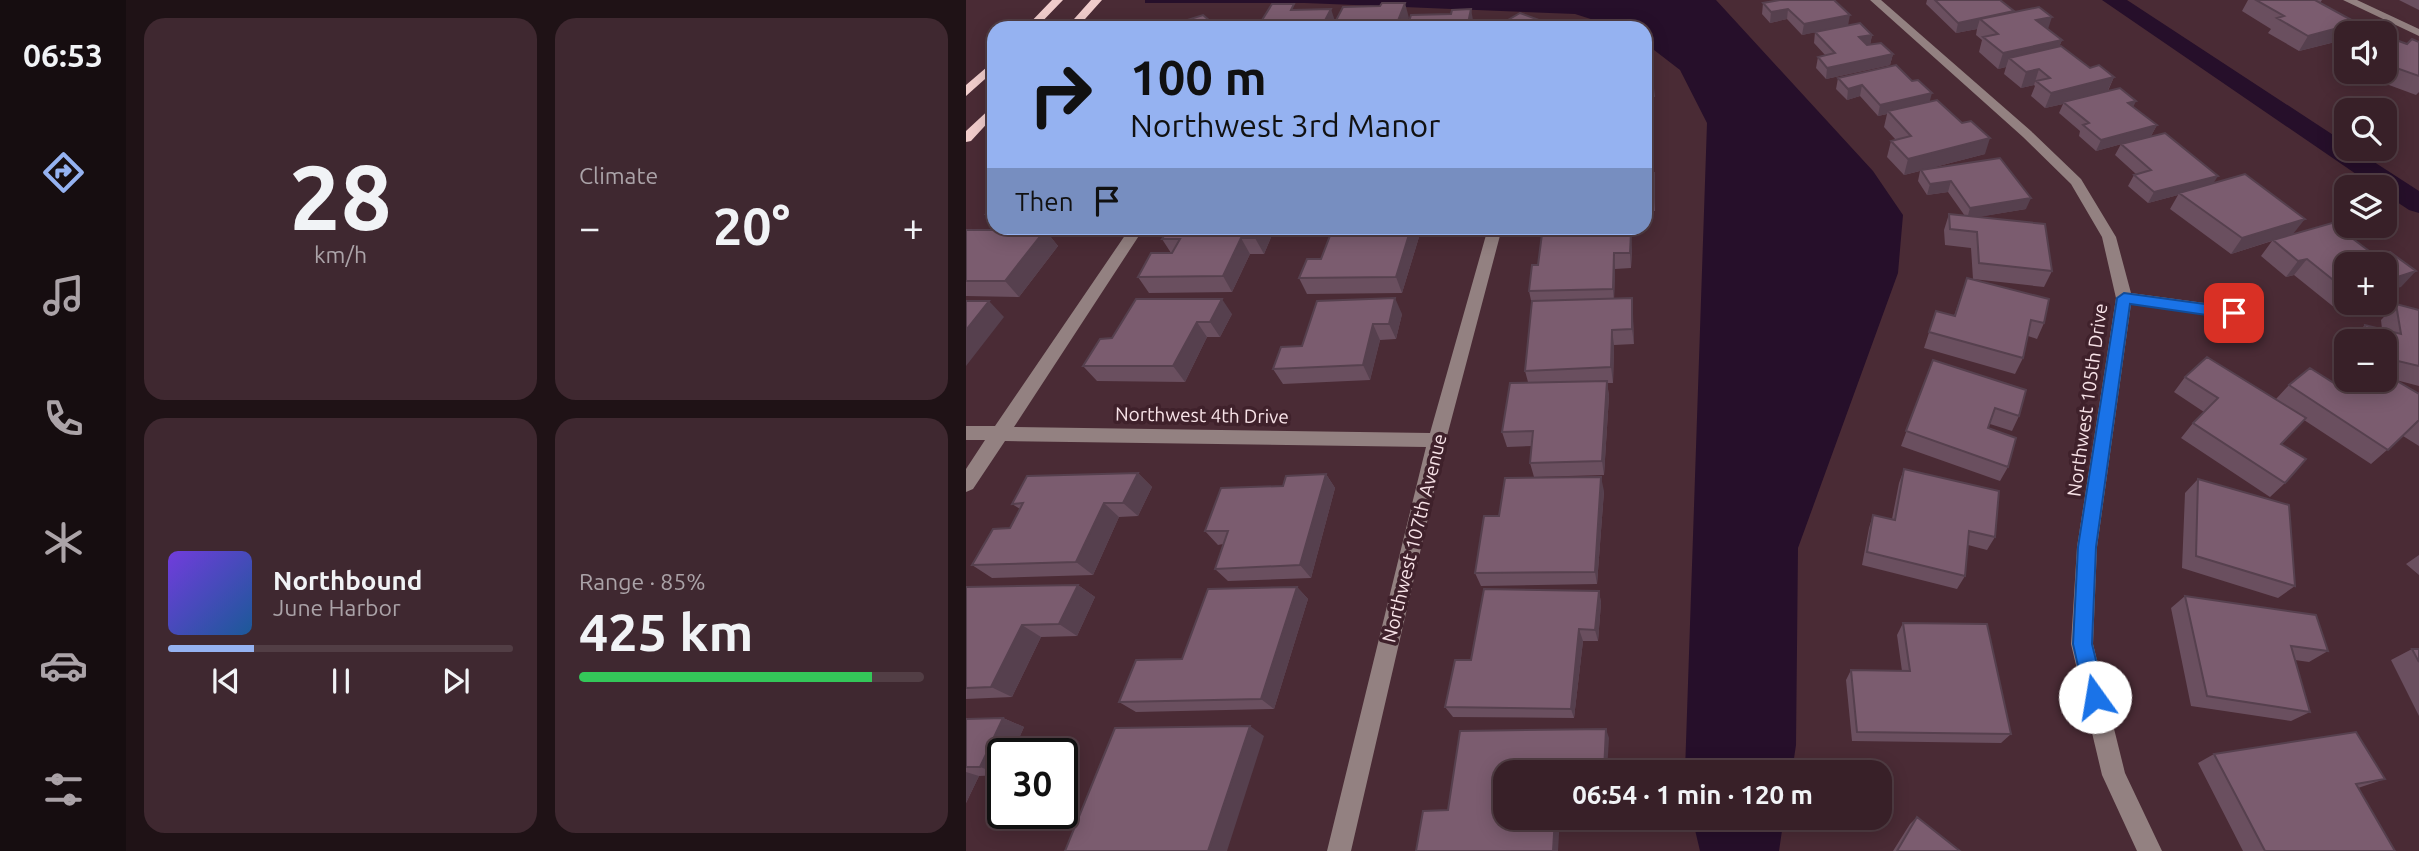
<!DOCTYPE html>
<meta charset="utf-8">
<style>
body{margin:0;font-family:Ubuntu,sans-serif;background:#3f2830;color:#f1f3f6;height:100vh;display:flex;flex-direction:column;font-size:26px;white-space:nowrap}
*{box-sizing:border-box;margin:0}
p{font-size:23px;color:#aba3a8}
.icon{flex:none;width:38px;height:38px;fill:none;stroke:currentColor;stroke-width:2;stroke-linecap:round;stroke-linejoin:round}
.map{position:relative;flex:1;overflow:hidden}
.panel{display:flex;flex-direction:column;gap:18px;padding:18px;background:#1f1216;width:840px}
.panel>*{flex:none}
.guide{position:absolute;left:21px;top:21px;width:665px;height:214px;border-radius:21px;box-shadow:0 4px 18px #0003,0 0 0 2px #523e45;background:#95b2f1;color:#111;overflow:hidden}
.controls{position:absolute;left:1368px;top:21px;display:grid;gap:14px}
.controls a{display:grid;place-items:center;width:63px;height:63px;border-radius:14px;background:#382028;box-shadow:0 4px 18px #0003,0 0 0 2px #523e45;font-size:35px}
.speed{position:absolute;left:21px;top:738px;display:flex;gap:14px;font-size:35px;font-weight:700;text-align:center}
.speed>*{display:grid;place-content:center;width:91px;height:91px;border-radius:50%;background:#382028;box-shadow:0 4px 18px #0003,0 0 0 2px #523e45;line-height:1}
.speed .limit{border:4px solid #111;border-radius:10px;background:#fff;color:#111}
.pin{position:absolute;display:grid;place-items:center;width:60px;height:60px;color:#fff;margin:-30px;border-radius:14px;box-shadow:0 4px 10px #0006}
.me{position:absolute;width:77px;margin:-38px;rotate:347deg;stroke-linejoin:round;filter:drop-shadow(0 0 5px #0008)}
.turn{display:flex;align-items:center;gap:24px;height:147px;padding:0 28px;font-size:32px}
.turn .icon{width:91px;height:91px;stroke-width:2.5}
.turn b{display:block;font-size:49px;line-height:60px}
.then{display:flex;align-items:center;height:66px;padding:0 28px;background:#0003;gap:14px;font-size:26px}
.big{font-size:52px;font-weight:700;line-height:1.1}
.panel .widget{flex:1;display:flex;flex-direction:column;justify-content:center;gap:10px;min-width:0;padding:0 24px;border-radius:21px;background:#3f2830}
.panel .dial{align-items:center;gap:0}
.dial b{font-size:91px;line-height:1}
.song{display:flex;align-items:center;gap:21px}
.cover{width:84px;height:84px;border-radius:10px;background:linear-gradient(135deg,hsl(260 70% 55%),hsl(210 70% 35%))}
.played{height:7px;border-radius:4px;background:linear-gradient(90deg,#95b2f1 25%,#523e45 25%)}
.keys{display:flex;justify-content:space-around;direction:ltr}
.heat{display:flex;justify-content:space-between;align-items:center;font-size:38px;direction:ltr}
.charge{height:10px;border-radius:5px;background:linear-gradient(90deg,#34c759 85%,#523e45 0)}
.panel .tiles{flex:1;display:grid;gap:18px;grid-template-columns:repeat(2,1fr)}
.trip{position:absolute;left:527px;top:760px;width:399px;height:70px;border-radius:21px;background:#382028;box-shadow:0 4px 18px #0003,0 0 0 2px #523e45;font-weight:700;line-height:70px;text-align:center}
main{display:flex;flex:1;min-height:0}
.tab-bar{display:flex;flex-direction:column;width:126px;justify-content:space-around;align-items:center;background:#160d10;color:#aba3a8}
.tab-bar .icon{width:49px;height:49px}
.tab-bar .on{color:#95b2f1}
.tab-bar b{font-size:32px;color:#f1f3f6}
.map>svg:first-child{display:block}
</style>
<main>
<nav class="tab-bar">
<b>06:53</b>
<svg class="icon on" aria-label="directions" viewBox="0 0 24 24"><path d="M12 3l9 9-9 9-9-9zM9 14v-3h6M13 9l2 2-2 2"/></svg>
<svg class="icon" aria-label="music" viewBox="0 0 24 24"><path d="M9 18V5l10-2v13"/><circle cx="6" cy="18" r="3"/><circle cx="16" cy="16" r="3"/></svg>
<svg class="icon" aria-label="phone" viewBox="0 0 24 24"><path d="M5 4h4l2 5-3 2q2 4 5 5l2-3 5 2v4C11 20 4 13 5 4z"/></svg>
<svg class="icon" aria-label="climate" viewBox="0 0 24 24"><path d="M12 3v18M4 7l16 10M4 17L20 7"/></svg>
<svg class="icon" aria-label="car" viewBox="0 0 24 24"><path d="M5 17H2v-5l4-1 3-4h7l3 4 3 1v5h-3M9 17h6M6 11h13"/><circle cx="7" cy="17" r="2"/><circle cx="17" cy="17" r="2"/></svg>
<svg class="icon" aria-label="filters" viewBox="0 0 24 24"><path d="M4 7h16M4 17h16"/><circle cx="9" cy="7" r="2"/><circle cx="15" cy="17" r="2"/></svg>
</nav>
<section class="panel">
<div class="tiles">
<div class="widget dial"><b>28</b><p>km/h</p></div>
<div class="widget"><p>Climate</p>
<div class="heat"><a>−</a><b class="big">20°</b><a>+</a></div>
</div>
<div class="widget">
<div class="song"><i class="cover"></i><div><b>Northbound</b><p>June Harbor</p></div></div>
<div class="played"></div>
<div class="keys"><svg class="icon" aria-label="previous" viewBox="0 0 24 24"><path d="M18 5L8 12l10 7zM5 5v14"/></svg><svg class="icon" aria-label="pause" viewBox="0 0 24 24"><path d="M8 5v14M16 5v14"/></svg><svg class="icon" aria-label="next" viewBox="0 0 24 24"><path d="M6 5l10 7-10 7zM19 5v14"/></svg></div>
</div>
<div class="widget"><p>Range · 85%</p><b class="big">425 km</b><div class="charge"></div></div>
</div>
</section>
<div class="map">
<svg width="1453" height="851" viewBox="0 0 1453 851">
<rect width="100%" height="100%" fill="#4a2b35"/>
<path fill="#260f2a" d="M179 0H750L907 171 937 215 932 273 832 548 830 745 826 772H719L741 123 714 70 679 43V28H653L609 14 339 3H179Z
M726 817H818L813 851H734Z"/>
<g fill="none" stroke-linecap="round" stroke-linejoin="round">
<path fill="#260f2a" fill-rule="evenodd" d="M1136 0H1161L1381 144V149H1388L1453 191V213L1443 210 1419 194V187H1409Z"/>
<path fill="#938181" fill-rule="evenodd" d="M904 0H915L1065 131 1115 179 1150 237 1165 293 1268 307 1276 313 1268 319 1165 304 1131 547 1127 644 1159 773 1196 851H1171L1136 775 1105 644 1111 547 1150 298 1136 237 1105 184 1057 137Z
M1377 0H1391L1453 29V36Z
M164 228H178L48 427 464 433 522 228H536L480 440 385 851H361L460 447 39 441 7 489 0 492V469L19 440H0V426H29Z"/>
<path fill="#f0cccb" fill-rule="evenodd" d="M86 0H97L70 28H59Z
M125 0H136L111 28H100Z
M28 61V71L0 96V85Z
M28 105V116L5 141 0 142V131Z"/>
</g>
<path fill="#6a4f5f" d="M814 0 906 35 904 45 927 54 924 65 860 79 850 68 852 57 860 56 848 43 849 32 836 35 821 19 804 23 796 14 797 3Z
M961 0H1034L1048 12 1082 29 1096 40 1093 47 1124 68 1148 77 1142 91 1167 107 1191 125 1185 136 1130 151 1113 136 1114 131 1093 113 1097 104 1079 108 1065 96 1069 86 1068 85 1055 88 1038 74 1040 67 1032 69 1013 52 1016 40 1010 35 1011 29 990 33 960 4Z
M1282 0H1356L1354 3 1381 33V39L1333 51 1302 33 1305 29 1276 11Z
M1433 0H1453V10Z
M1419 36 1441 44 1453 42V92L1450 95 1388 72H1419Z
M1381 53V69L1372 66Z
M872 78 964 101 1019 154 961 169 1060 209 1011 217 1086 271 1078 287 1007 279 1078 323 1071 339 1062 336 1057 358 1049 374 958 348 970 311 988 316 1001 278 1007 279 1005 248 979 245 978 230 983 214 999 216 982 192 961 195 952 181 954 171 938 175 921 157 925 141 930 140 918 127 921 114 912 116 894 96 881 100 870 89Z
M679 80 688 96V107H679Z
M1155 144 1247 183 1327 234 1435 287 1381 264V303L1369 308 1328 275 1320 277 1295 256 1306 241 1265 254 1204 209 1212 195 1182 203 1162 186 1168 175 1170 174 1149 155Z
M679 173H688L689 211H679Z
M28 205V223L20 214Z
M32 228H102L101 229 52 230H79L92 246 53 297 0 296V230H34Z
M203 228H302L306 235 298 254H284L266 292 183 293 172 277 205 253 196 239Z
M586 228H652V233L666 248 665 268 649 269 648 298H666L668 344 648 345 647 383H641L643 396 638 475 568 477 564 463 566 446 541 447 536 432 562 382 559 371 566 305 563 291 572 265 588 234Z
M453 237 436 293 341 294 333 278 355 259Z
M1430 304 1453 310V386L1430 380 1453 394V446L1437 436 1405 464 1338 420 1315 444 1319 483 1304 497 1215 438 1227 423 1238 412 1208 392 1219 377 1310 399 1323 385H1371L1419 380V341H1384V340L1399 325 1416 329 1415 320Z
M266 314 254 337H241L219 382 131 381 117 366 146 338Z
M436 314 430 339 414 340 404 380 317 384 307 369 336 346Z
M967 360 1053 416 1046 431 1024 424 1022 428 1042 467 1034 481 935 446Z
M938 469 1029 537 1021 550 1002 545 999 576 991 589 896 565 903 528 907 515 926 519 933 483Z
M172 473 186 487 172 516 153 517 127 575 26 578 6 565 44 528 54 509 46 504Z
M360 474 369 488 345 578 262 581 249 569 257 544 252 545 239 531 317 486Z
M1232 479 1329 586 1312 598 1216 568 1219 493Z
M638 491 631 584 515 586 509 573 533 516Z
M1453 555V575L1440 564Z
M112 585 129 597 111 636 75 637 46 697 0 699V587Z
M331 587 342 599 308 709 170 712 153 702 216 659Z
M633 591 635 603 632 641H617L608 718 487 717 479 707 505 660Z
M1219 596 1362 651 1343 662 1329 660 1344 712 1325 721 1225 706 1205 608Z
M937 623 1045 734 1035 743 886 741 880 680 885 670 936 671 931 635Z
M1446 649H1453V716L1425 660Z
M37 718 58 727 46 754H37L36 775 13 776 0 803V719Z
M1248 754 1419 779 1392 788 1429 851H1277L1232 763Z
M951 817 994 851H927L944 824Z"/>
<path fill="#56404e" d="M439 3 443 18 439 28H429Z
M365 9 370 24 368 28H355Z
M505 9 507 20 505 28H501Z
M822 9 821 19 804 23 805 12Z
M1048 11 1045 21 1014 19 1011 29 990 33 992 23Z
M884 15 882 26 836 35 838 24Z
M1086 17 1081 32 1070 20Z
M573 20 574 28 567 24Z
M1391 23 1385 33H1381V39L1333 51 1342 36Z
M906 35 904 45 891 48 893 37Z
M1096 40 1090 55 1043 58 1040 67 1032 69 1037 53Z
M927 54 924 65 860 79 861 68Z
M1073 69 1068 85 1055 88 1060 72Z
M1148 77 1141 92 1097 102V104L1079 108 1085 93Z
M896 85 894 96 881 100 882 89Z
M966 93 963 104 922 111 921 114 912 116 914 105Z
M1170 101 1165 112 1162 103Z
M1191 125 1185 136 1130 151 1135 140Z
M1024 138 1019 154 938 175 942 159Z
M688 173 689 189V211L688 195Z
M1252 176 1245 187 1213 193 1212 195 1182 203 1188 192Z
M985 181 982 192 961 195 964 184Z
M1065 198 1060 209 1001 219 1004 208Z
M1339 219 1327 234 1265 254 1276 238Z
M294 228H302L306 235 298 254 289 238Z
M445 228H449L453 237 436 293 430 277Z
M79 230 92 246 53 297 39 281Z
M665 232 666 248 665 268 664 253Z
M275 238 284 254 266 292 257 276Z
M648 253 649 269 648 304 647 289Z
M1341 259 1328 275 1320 277 1332 261Z
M1450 271 1435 287 1419 292V281Z
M1381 295V303H1386L1369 308Z
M429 298 436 314 430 339 423 324Z
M666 298 667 313 668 344 666 329Z
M256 299 266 314 254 337 244 322Z
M23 301 38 317 0 366V330Z
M231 322 241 337 219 382 207 366Z
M407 324 414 340 404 380 397 365Z
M646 330 648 345 647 383 645 367Z
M641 381 643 396 638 475 636 461Z
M172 473 186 487 172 516 157 503Z
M360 474 369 488 345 578 334 565Z
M635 477 638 491 631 584 629 572Z
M138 503 153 517 127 575 110 562Z
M112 585 129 597 111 636 93 624Z
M331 587 342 599 308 709 295 699Z
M633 591 635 603 632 641 629 630Z
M56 625 75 637 46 697 25 687Z
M613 629 617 641 608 718 605 709Z
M37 718 58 727 46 754H37L36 775 14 767Z
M284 726 298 736 261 851H242Z
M640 729 643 738 641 772H638Z
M0 772 13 776 0 803Z
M589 817H594L592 851H587Z"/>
<path fill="#7b5c6f" stroke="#56404e" stroke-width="2" d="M814 0H868L884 15 838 24 822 9 805 12 797 3Z
M969 0H1034L1048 11 992 23Z
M1290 0H1349L1391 23 1342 36 1311 18 1318 16Z
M416 3H439L429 28H366L377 7 414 6Z
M306 4H328L325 10 365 9 355 28H291Z
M1073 7 1086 17 1070 20 1096 40 1037 53 1017 37 1032 34 1014 19Z
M505 9 501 28H441L445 15 485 14 486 10Z
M554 13 573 20 567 24 577 28H528Z
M237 15 252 28H196Z
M894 23 906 35 893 37 901 45 915 43 927 54 861 68 852 57 869 53 849 32Z
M1419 36 1441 44 1446 39 1453 42V76L1419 64Z
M1095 46 1124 68 1133 65 1148 77 1085 93 1070 81 1084 78 1073 69 1060 72 1043 58Z
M930 65 946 81 952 80 966 93 914 105 896 85 882 89 872 78Z
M679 80H686L688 96H679Z
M1154 88 1170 101 1162 103 1191 125 1135 140 1117 125 1123 123 1097 102Z
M971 100 996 123 1005 121 1024 138 942 159 925 141 945 136 922 111Z
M1199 133 1252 176 1188 192 1168 175 1185 170 1155 144Z
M1034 158 1065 198 1004 208 985 181 964 184 955 170Z
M679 173H688V195L679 196Z
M1279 174 1339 219 1276 238 1213 193Z
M28 205V214H20Z
M983 214 1079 224 1086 271 1013 263 1011 232 984 229Z
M1366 223 1411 257 1424 252 1450 271 1419 281V264H1381V291L1341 259 1332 261 1307 240Z
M203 228H294L289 238H275L257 276 172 277 185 253H206L214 239H196Z
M367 228H445L430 277 333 278 341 259H355Z
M0 230H79L39 281H0Z
M665 232 664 253H648L647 289 563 291 566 265H572L576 234Z
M1001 278 1083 299 1078 323 1065 320 1057 358 963 332 970 311 989 316Z
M429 298 423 324H407L397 365 307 369 315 347 336 346 351 301Z
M666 298V329L646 330 645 367 559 371 566 301Z
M170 299H256L244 322H231L207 366H117L134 339 146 338Z
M0 301H23L0 330Z
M1430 304 1453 310V366L1419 358V341H1401L1399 325 1435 334Z
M1241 357 1340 418 1315 444 1340 459 1319 483 1227 423 1252 398 1219 377Z
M967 360 1060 390 1053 416 1029 408 1022 428 1050 438 1042 467 940 431Z
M1344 368 1371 385 1381 377V380H1419V374L1453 394V420L1422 450 1323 385Z
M641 381 636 461 564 463 567 431 536 432 544 383Z
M938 469 1033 491 1029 537 1003 531 999 576 901 552 907 515 929 520Z
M172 473 157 503H138L110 562 6 565 27 529 44 528 57 503 46 504 61 476Z
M360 474 334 565 249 569 262 531H239L255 488 317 486 320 476Z
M635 477 629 572 509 573 518 516H533L539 478Z
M1232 479 1323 505 1329 586 1230 556Z
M112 585 93 624 56 625 25 687 0 688V587Z
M331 587 295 699 153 702 170 660 216 659 242 589Z
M518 589 633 591 629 630 613 629 605 709 479 707 489 660H505Z
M1219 596 1350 615 1362 651 1325 646 1344 712 1241 696Z
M937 623 1021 624 1045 734 891 732 885 670 944 671Z
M1446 649H1453V662Z
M37 718 14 767H0V719Z
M284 726 242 851H99L149 728Z
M640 729 638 772H539V817H589L587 851H450L457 811 482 810 494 731Z
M1390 732 1419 779 1390 784 1429 851H1299L1248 754Z
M951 817 994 851H931Z"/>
<path fill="#1a73e8" stroke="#114b97" stroke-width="2" d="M1158 293 1268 308 1275 313 1268 319 1164 304 1130 547 1126 644 1139 697 1136 704 1129 707 1122 704 1119 697 1107 644 1112 547 1151 298Z"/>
<g text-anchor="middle" stroke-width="7" stroke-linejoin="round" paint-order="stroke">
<g font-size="19" fill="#f8e3e8" stroke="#3f212b">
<text transform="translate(1121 400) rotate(-82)" y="7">Northwest 105th Drive</text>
<text transform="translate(236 415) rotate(1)" y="7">Northwest 4th Drive</text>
<text transform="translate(448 538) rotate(-76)" y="7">Northwest 107th Avenue</text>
</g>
</g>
</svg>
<div class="controls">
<a><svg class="icon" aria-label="sound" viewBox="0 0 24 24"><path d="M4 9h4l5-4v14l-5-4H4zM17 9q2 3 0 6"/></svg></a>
<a><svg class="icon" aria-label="search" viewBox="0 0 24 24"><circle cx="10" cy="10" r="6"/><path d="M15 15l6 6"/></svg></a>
<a><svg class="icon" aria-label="layers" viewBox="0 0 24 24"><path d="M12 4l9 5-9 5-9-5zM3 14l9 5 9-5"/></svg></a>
<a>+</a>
<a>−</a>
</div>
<div class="speed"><div class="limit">30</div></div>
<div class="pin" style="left:1268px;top:313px;background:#d93025"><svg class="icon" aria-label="arrive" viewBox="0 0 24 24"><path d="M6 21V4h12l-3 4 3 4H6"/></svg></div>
<svg class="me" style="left:1129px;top:697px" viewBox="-20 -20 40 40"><circle r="19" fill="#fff"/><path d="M0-13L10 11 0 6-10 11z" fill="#1a73e8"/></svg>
<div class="trip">06:54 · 1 min · 120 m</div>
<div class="guide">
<div class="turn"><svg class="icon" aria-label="right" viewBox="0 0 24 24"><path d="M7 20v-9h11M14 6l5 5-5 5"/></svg><div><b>100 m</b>Northwest 3rd Manor</div></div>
<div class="then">Then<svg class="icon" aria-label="arrive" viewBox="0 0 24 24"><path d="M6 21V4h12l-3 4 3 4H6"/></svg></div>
</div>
</div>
</main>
